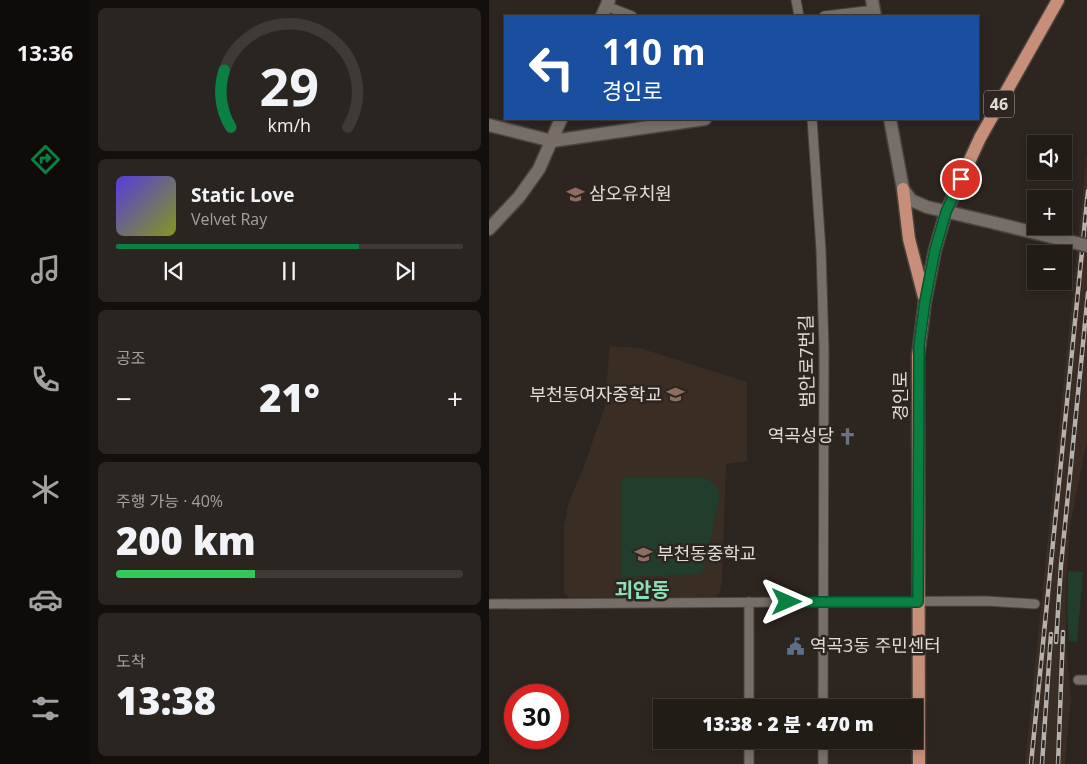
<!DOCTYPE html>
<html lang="ko">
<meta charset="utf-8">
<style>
body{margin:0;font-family:"Open Sans","Noto Sans KR",sans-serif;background:#2a2520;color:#f1f3f6;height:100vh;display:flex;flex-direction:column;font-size:19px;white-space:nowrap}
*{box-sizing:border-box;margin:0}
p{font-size:16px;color:#a2a1a1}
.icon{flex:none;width:28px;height:28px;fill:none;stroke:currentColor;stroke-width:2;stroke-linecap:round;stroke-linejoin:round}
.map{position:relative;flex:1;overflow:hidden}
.side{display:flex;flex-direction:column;gap:8px;padding:8px;background:#130f0d;width:399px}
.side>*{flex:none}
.hud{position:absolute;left:15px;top:15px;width:475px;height:105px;border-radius:0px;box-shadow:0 2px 8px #0003,0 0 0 1px #3f3a36;background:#1a4fa0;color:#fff;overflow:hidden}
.tools{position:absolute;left:538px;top:135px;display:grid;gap:10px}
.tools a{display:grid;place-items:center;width:45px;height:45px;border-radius:0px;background:#221c17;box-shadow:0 2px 8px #0003,0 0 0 1px #3f3a36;font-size:25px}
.speed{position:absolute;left:15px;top:684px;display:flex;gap:10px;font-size:25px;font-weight:700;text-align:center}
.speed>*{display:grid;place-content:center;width:65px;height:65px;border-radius:50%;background:#221c17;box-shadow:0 2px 8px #0003,0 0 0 1px #3f3a36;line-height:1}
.speed .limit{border:8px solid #d22;background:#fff;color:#111}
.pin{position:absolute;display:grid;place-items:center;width:42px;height:42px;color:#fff;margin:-21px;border:2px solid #fff;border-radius:50%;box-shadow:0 1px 5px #0007}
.me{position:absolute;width:55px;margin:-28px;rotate:90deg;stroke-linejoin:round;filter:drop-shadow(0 0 4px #0008)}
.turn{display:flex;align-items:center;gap:18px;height:105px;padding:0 15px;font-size:22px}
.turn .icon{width:65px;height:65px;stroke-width:2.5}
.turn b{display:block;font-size:35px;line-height:42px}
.big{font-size:38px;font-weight:800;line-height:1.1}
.side .card{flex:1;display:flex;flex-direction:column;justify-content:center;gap:8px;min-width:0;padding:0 18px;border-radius:8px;background:#2a2520}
.side .dial{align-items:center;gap:0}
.dial svg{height:130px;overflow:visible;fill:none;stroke:#3f3a36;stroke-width:7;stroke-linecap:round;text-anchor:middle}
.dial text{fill:#f1f3f6;stroke:none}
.song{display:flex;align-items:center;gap:15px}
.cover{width:60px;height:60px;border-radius:8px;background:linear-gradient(135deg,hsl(250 70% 55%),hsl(70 70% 35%))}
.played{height:5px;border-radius:2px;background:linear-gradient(90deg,#0b8043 70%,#3f3a36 70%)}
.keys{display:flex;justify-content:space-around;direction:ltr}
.heat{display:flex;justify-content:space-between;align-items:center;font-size:28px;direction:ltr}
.charge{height:8px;border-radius:4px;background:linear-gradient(90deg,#34c759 40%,#3f3a36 0)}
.trip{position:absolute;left:164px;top:699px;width:270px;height:50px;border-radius:0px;background:#221c17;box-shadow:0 2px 8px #0003,0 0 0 1px #3f3a36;font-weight:800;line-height:50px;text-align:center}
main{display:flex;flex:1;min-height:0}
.dock{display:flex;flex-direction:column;width:90px;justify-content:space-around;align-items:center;background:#0e0b09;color:#a2a1a1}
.dock .icon{width:35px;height:35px}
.dock .on{color:#0b8043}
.dock b{font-size:22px;color:#f1f3f6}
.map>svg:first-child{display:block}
</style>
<main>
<nav class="dock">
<b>13:36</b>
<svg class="icon on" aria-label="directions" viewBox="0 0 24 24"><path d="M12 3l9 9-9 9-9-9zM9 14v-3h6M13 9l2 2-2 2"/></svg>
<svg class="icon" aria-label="music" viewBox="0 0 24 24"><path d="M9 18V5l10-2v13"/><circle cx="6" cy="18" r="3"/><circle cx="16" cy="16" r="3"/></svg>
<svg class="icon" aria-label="phone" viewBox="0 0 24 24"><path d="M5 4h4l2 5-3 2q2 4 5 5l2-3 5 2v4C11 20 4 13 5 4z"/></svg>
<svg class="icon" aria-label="climate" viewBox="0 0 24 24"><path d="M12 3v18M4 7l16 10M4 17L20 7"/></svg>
<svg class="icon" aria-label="car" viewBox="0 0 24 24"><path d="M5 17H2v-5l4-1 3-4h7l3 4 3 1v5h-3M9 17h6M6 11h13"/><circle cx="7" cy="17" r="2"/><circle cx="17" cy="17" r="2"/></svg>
<svg class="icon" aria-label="filters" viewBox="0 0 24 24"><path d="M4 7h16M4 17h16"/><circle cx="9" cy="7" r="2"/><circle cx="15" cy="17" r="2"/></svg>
</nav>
<section class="side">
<div class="card dial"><svg viewBox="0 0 100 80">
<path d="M14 69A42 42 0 1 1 86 69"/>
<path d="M14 69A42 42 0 0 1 10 34" stroke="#0b8043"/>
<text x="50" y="56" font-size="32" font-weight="700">29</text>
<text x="50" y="72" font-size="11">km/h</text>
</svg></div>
<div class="card">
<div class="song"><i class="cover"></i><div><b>Static Love</b><p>Velvet Ray</p></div></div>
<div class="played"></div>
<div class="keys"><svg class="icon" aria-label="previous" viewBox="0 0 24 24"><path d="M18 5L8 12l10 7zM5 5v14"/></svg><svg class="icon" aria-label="pause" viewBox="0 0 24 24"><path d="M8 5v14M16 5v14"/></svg><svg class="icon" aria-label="next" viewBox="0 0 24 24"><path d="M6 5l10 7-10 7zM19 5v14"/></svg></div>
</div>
<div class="card"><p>공조</p>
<div class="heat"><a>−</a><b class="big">21°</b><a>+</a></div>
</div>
<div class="card"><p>주행 가능 · 40%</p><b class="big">200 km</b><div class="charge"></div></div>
<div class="card"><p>도착</p><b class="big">13:38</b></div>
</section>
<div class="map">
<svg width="599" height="764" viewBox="0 0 599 764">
<rect width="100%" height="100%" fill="#2d251f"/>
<path fill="#3a2d23" d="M598 152 599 436 582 521 577 585V644L582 697 576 764H536Z
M121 346 151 348 258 382V461L237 464 233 581 231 593 226 597 81 598 75 594V528L79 504 95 466 115 409Z"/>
<path fill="#213e2d" d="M132 478H217L229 488 230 498 216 564 211 574 132 577Z
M579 571 594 572 588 642 580 641 578 609Z"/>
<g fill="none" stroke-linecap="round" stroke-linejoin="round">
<defs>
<path id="street" d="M307 0 310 16
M117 6 143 16
M335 16 385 10
M323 119 332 250 335 349 334 708
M0 604 497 601 546 604
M589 680H599
M260 708V602
M260 764V740
M334 764V740"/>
<path id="secondary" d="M383 0 386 16
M113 16 120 0
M401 119 414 189 422 200 438 207 506 223
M0 125 63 141 216 119
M0 229 30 197 50 169 72 119"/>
<path id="primary" d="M414 189 420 239 435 297
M430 764 429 356 436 301 446 250 457 212 491 138 569 0"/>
</defs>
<use href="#street" stroke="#4a443f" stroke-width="11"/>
<use href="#secondary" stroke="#4a443f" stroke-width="15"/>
<use href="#primary" stroke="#4a443f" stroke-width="15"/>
<use href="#street" stroke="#776e67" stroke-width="9"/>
<use href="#secondary" stroke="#776e67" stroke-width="12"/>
<use href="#primary" stroke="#c78e7a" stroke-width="12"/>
<defs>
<path id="rail" d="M567 642 572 565 599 293
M542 764 599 191
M553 764 562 634
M569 764 574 632"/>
</defs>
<use href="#rail" stroke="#b6b1ac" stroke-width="4.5"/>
<use href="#rail" stroke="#2d251f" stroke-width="2.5" stroke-dasharray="8" stroke-linecap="butt"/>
<defs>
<path id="secondary-bridge" d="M506 223 599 246"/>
</defs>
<use href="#secondary-bridge" stroke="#4a443f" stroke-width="15" stroke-linecap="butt"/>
<use href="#secondary-bridge" stroke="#776e67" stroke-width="12"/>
</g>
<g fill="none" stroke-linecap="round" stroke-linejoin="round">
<defs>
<path id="route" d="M298 602H429L430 346 436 301 446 250 457 212 472 179"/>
</defs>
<use href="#route" stroke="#07532c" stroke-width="12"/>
<use href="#route" stroke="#0b8043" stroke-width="9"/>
</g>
<defs>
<symbol id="school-bare" viewBox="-9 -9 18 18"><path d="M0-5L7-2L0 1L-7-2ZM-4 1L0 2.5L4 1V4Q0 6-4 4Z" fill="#8d6e63" stroke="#2d251f" stroke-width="2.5" paint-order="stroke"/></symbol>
<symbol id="church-bare" viewBox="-9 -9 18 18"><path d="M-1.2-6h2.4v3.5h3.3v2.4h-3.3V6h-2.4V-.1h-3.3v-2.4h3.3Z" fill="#6b7280" stroke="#2d251f" stroke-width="2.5" paint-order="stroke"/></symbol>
<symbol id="civic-bare" viewBox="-9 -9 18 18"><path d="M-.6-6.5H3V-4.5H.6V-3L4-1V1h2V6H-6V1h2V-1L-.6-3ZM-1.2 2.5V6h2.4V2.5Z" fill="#5c6f8a" stroke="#2d251f" stroke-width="2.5" paint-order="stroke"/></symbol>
</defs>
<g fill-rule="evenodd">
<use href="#school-bare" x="74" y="182" width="25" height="25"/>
<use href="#school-bare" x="174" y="382" width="25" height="25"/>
<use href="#church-bare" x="346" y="424" width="25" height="25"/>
<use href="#school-bare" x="142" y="542" width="25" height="25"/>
<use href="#civic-bare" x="294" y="634" width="25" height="25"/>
</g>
<g text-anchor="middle" stroke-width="5" stroke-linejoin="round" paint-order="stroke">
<rect fill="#2d251f" stroke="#aba5a0" stroke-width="1" x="495" y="90.5" width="30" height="27" rx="4"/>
<g font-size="16" font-weight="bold" fill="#e1dcd8">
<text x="510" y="110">46</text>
</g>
<g font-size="18" fill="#e1dcd8" stroke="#2d251f" text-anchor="start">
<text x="100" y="200">삼오유치원</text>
<text x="173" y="401" text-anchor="end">부천동여자중학교</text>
<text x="345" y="442" text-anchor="end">역곡성당</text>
<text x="168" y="560">부천동중학교</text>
<text x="321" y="652">역곡3동 주민센터</text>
</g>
<g font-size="18" fill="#e1dcd8" stroke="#2d251f">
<text transform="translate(318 361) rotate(-91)" y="6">범안로7번길</text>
<text transform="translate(412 396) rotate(-90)" y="6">경인로</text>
</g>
<g font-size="20" font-weight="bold" fill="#8ce0b9" stroke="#2d251f">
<text x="153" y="597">괴안동</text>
</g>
</g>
</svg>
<div class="tools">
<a><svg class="icon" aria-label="sound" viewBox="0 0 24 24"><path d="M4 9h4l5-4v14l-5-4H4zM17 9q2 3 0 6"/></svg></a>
<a>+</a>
<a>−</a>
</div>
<div class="speed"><div class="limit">30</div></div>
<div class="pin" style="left:472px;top:179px;background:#d93025"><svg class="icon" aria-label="arrive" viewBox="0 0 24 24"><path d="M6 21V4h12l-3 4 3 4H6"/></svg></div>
<svg class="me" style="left:298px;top:602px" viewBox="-20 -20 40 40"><path d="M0-17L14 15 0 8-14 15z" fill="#0b8043" stroke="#fff" stroke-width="4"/></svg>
<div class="trip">13:38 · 2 분 · 470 m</div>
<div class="hud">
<div class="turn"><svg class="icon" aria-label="left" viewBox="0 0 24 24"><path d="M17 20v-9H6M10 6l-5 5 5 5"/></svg><div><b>110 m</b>경인로</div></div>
</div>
</div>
</main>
